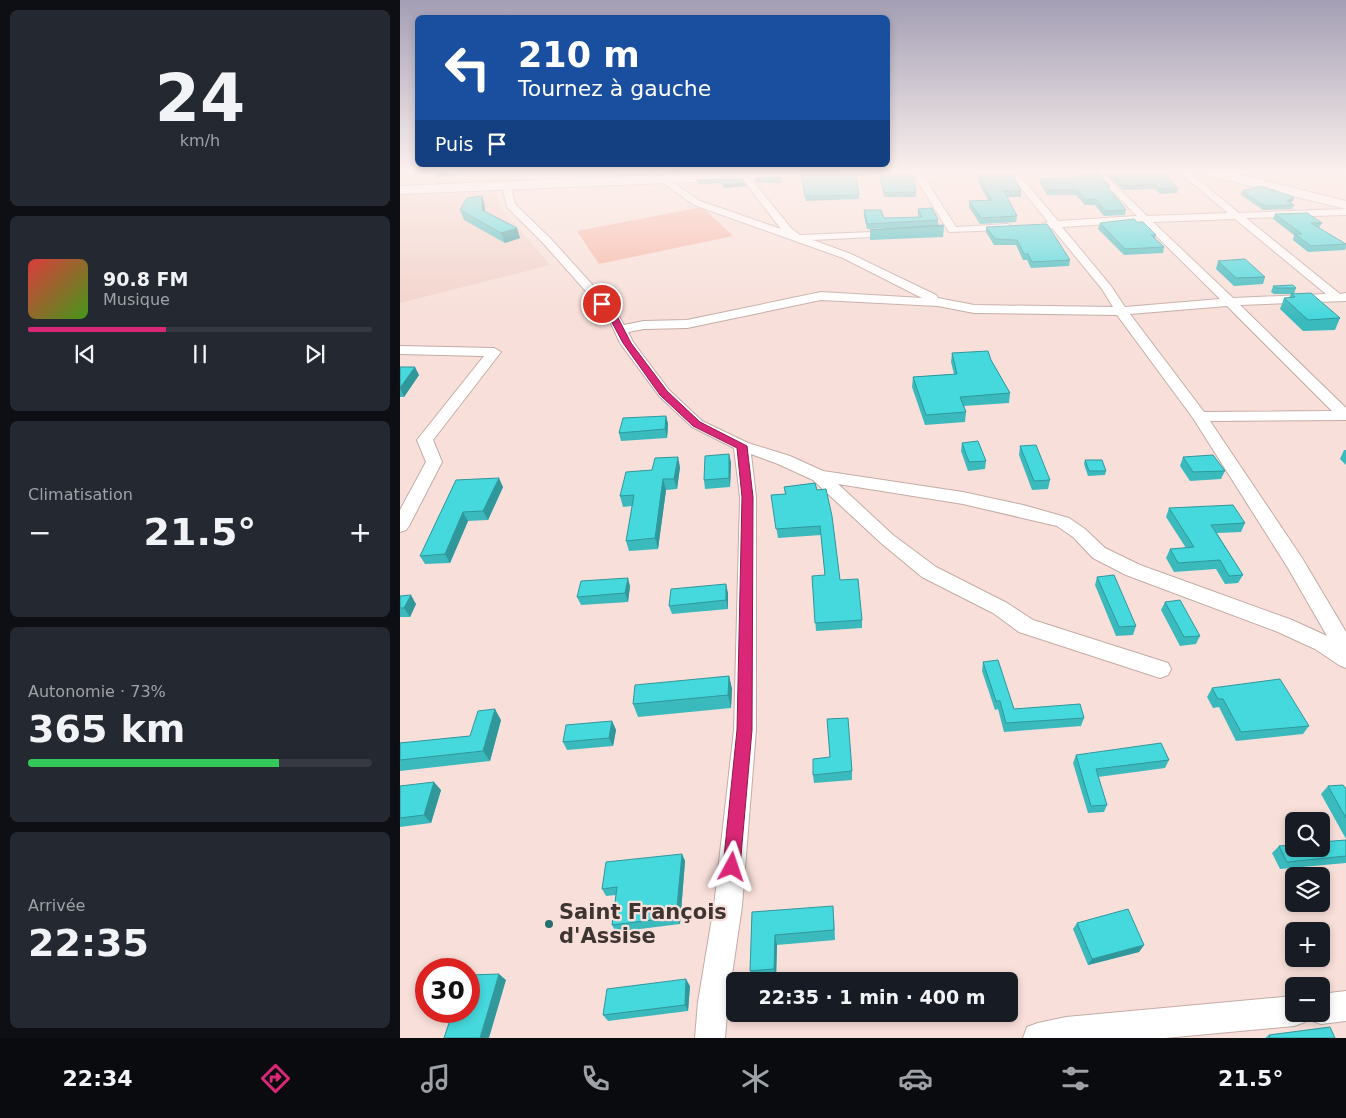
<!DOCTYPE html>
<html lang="fr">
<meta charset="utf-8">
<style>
body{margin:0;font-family:"DejaVu Sans",sans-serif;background:#242831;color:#f1f3f6;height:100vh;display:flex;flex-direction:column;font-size:19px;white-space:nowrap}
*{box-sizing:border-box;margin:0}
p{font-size:16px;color:#9ea1a6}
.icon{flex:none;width:28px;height:28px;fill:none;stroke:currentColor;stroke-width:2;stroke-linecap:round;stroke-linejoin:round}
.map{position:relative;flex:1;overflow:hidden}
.panel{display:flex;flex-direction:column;gap:10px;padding:10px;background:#0d0f14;width:400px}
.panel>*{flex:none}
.banner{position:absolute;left:15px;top:15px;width:475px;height:152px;border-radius:8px;box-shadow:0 2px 8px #0003;background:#1a4fa0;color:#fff;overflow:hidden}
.fabs{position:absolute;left:885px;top:812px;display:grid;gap:10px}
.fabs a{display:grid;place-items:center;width:45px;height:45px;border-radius:8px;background:#171b24;box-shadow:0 2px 8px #0003;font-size:25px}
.speed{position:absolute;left:15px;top:958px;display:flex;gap:10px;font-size:25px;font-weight:700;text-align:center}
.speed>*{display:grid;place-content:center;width:65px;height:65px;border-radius:50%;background:#171b24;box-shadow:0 2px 8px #0003;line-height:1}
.speed .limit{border:8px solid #d22;background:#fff;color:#111}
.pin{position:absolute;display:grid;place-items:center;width:42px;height:42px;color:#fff;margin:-21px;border:2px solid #fff;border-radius:50%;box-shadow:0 1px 5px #0007}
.me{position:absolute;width:55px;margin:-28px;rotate:5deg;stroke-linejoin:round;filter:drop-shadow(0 0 4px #0008)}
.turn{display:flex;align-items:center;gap:18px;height:105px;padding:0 20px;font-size:22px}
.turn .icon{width:65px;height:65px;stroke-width:2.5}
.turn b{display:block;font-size:35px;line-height:42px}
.then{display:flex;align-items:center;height:48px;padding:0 20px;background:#0003;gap:10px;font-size:19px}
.big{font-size:38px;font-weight:700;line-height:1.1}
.panel .card{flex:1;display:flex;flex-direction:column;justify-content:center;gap:8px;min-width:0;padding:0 18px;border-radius:8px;background:#242831}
.panel .dial{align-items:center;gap:0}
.dial b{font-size:65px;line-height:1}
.song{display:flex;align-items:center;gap:15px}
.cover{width:60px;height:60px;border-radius:8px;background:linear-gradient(135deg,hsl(0 70% 55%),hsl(100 70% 35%))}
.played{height:5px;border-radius:2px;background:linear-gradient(90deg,#db2777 40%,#363941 40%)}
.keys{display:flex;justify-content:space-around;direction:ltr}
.heat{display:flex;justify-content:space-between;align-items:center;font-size:28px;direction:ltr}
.charge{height:8px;border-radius:4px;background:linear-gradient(90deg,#34c759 73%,#363941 0)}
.trip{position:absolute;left:326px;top:972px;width:292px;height:50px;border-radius:8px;background:#171b24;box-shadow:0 2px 8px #0003;font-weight:700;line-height:50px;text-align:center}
.tabs{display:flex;height:80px;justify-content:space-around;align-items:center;background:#090b0e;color:#9ea1a6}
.tabs .icon{width:35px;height:35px}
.tabs .current{color:#db2777}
.tabs b{font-size:22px;color:#f1f3f6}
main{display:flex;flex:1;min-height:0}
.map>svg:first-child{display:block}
</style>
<main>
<section class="panel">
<div class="card dial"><b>24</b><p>km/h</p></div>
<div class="card">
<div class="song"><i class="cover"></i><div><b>90.8 FM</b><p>Musique</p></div></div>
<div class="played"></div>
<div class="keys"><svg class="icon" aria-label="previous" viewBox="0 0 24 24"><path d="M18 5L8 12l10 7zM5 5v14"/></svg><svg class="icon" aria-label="pause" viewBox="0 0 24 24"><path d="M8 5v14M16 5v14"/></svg><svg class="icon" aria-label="next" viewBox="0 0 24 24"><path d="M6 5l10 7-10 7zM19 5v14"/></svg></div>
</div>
<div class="card"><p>Climatisation</p>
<div class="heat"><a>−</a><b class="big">21.5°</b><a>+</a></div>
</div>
<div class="card"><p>Autonomie · 73%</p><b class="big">365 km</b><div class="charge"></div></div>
<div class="card"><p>Arrivée</p><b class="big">22:35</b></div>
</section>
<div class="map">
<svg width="946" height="1038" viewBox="0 0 946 1038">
<rect width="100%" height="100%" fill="#f8dfd9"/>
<path fill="#f2d2ca" d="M96 192 100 207 150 265 0 303V195Z"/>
<path fill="#f6b5a5" d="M302 207 333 236 199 264 177 231Z"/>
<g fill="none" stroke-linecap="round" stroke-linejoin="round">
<defs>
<path id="minor" d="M512 172H521L556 227 608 224 613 227 608 230 549 232Z
M608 172H617L658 221 737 216 693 172H702L747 216 828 213 779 172H789L839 213 946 209V215L846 218 940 294 946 293V301L840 305 946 408V420L810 421 902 558 946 632V668L939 665 915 649 878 632 726 575 693 558 673 537 657 526 563 504 438 484 493 535 536 567 607 603 633 620 768 663 771 669 768 675 760 678 619 632 593 613 522 577 481 543 413 480 378 464 351 454 356 497V730L342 906 328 1002 325 1038H295L298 1002 314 906 334 730 340 497 334 448 292 427 259 396 220 343 207 315 143 243 107 207 102 186 107 183 110 184 115 204 151 239 216 311 224 325 244 321 287 320 421 292 522 298 443 258 294 205 259 180 258 178 262 175 300 201 381 229 341 177 345 174 348 175 391 228 400 235 496 231 497 233 492 236 413 240 451 254 536 295 538 298 574 305 713 307 702 289 652 228 643 227V223L648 222ZM835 219 926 294 833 298 753 222ZM742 222 820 299 725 307 711 286 662 227ZM421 300 538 306 574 313 717 315 793 418 888 568 927 636 892 620 740 565 705 548 685 529 669 518 623 505 563 492 423 471 390 456 348 443 302 421 269 390 233 342 228 332 244 329 287 328ZM827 306 932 411 804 412 730 314Z
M0 346 94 348 101 352 33 440 42 462 9 526 6 530 0 532V510L26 462 17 440 84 356 0 354Z
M946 991V1021L921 1024 910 1020 908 1014H921V994Z
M894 996V1014H908L905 1022 894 1026 765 1038H623L627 1027 638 1023 666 1017Z"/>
<path id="primary" d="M329 172H444L437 176 0 194V186Z
M805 172H830L946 201V209L807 175Z"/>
</defs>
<use href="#minor" stroke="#c3aca6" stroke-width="2"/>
<use href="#primary" stroke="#c3aca6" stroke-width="2"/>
<use href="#minor" fill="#fff" fill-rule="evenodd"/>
<use href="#primary" fill="#fff" fill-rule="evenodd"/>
</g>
<path fill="#3bbabe" d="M710 172 778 189 777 193 760 194 755 189 723 190 709 177Z
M687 173 710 186 709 189 726 210 725 215 704 216 695 205H685L676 195H647L640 183 641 179 686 177Z
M401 175 459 195V199L406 201Z
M480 175 516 192V197H484L480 179Z
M578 176 621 191V197H607L617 216 616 222 580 224 569 207V201L588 200 578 182Z
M355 178 382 179V183H357L355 181Z
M342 179 346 186 324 188 322 183 298 184 297 180Z
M842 191 893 201 890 202 894 205 892 209 863 210 841 195Z
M82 196 85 206V211L117 228 120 238 105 243 64 220 60 210Z
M518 209 538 220V225L544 226 543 237 470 240V230L497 228 467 229 464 216V210L484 218 519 217 518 215Z
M875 214 922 223 919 228 946 244V247L945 250 908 252 893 240 894 235 873 219Z
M737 222 756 235 755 239 764 247 763 253 724 255 698 229 700 223Z
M586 227 670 260 669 266 631 268 627 260H623L616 245H594L586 232Z
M818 261 865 277 863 284 834 286 816 269Z
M873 286 896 288 894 294H874L871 292Z
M891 294 940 318 935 330 903 331 880 309 884 298H889Z
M552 353 591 360 610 393 609 403 564 406 566 412 565 422 525 425 512 387 513 377 554 374 551 362Z
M0 367 19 375 4 397H0Z
M266 416 268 424 267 438 221 441 219 433Z
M562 443 586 461 585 469 568 471 561 451Z
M620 446 650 480 648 489 632 490 619 455Z
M944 450H946V465L940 459Z
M329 454 331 463 330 487 305 489 304 480Z
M783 457 825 471 821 479 790 481 780 466Z
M685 460 706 471 705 475 688 476 684 464Z
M280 467 277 489 266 490 258 549 229 551 226 541 232 506 223 507 220 496 252 470Z
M56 480 103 487 88 520 68 521 50 563 25 564 20 556Z
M415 483 440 580 462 620V628L416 631 412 576H425L421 535 378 538 371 495 385 494 384 487Z
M769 508 845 523 841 532 817 533 843 575 838 583 825 584 816 569 774 572 766 558 770 549 786 548 766 517Z
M697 577 736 626 733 635 716 636 695 585Z
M230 586 228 602 181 605 177 597Z
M328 593V609L272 614 269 606Z
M0 596 16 604 10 617H0Z
M765 602 800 636 796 644 780 646 761 610Z
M583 662 614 709 684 718 681 726 604 732 598 709 595 710 582 671Z
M329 676 332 689 331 708 238 717 233 704Z
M812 688 909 726 903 734 836 741 819 707 813 708 807 697Z
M101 720 90 761 0 771V743L70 736Z
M212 721 216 730 213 746 167 750 163 742Z
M676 755 769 760 765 768 698 777 707 805 704 812 688 813 673 763Z
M452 771V780L414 783 413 775Z
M0 786 41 790 31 823 0 827Z
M928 786 946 789V839L921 794Z
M946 840V863L880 869 872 853 879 846Z
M282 854 285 861 280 924 216 932 212 925 216 895 206 896 202 889Z
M352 912 434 916 435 940 377 945 376 978 353 980 350 971Z
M677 923 744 945 739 952 688 965 673 929Z
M290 986 288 1011 208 1021 203 1015Z
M869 1035 935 1038H865Z"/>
<path fill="#30979b" d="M35 172H58L59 173 37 178Z
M345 183 346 186 324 188 323 185Z
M82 196 85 206V219L82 210Z
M894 197 893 201 886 205 887 201Z
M117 228 120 238 105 243 101 233Z
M15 367 19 375 4 397 0 388Z
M266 416 268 424 267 438 265 429Z
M329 454 331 463 330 487 329 478Z
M278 457 280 467 277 489 274 479Z
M99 478 103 487 88 520 83 511Z
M263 479 266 490 258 549 255 538Z
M63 512 68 521 50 563 45 554Z
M228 578 230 586 228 602 225 593Z
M326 584 328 593V609L326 600Z
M11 595 16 604 10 617 4 608Z
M329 676 332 689 331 708 328 695Z
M95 709 101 720 90 761 83 751Z
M212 721 216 730 213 746 209 738Z
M34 782 41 790 31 823 24 815Z
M282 854 285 861 280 924 276 917Z
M375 935 377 945 376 978 374 969Z
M744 945 739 952 688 965 692 959Z
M99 974 106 980 89 1038H80Z
M286 979 290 986 288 1011 285 1005Z"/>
<path fill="#45d8dd" stroke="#30979b" d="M697 172 710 186H707L726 210 705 211 696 199 686 200 677 190H648L641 179 690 176 687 173Z
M710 172H763L778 189H761L756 184 724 186Z
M513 174 516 192 484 193 480 175Z
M401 175H456L459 195 405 196Z
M613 175 621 191H604L617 216 581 218 569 201 592 200 578 176Z
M379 177 382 179 357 180 355 178Z
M342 179 345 183 323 185 322 180H297Z
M861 186 894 197 887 201 894 205 864 206 842 191Z
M82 196V210L117 228 101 233 60 210 67 198Z
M532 208 538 220 467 224 464 210H481L484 218 522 217 518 209Z
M907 213 922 223H911L946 244 911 246 895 234H902L875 214Z
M734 219 737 222H743L756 235H751L764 247 725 249 700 223Z
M647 224 670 260 632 262 628 254H624L617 240 595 239 586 227Z
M543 225 544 226 470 230Z
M845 259 865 277 836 278 818 261Z
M893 285 896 288H876L873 286Z
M911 293 940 318 908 320 884 298 895 297 891 294Z
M588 351 591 360 610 393 560 397 566 412 526 415 513 377 557 374 552 353Z
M0 367H15L0 388Z
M266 416 265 429 219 433 223 418Z
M578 441 586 461 569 462 562 443Z
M636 445 650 480 634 481 620 446Z
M329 454V478L304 480 305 456Z
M813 455 825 471 793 472 783 457Z
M278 457 274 479H263L255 538 226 541 234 495 220 496 226 472 252 470 255 458Z
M685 460H702L706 471H689Z
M99 478 83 511 63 512 45 554 20 556 56 480Z
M415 483 417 490 426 489 432 516 440 580 458 579 462 620 415 623 412 576 425 575 420 526 376 529 371 495 386 494 384 487Z
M833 505 845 523 811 525 843 575 829 576 820 560 778 563 770 549 794 547 769 508Z
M714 575 736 626 719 627 697 577Z
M228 578 225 593 177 597 181 581Z
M326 584V600L269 606 271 589Z
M11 595 4 608H0V596Z
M780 600 800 636 784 637 765 602Z
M598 660 614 709 680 704 684 718 606 723 600 701H596L583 662Z
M329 676 328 695 233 704 235 685Z
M880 679 909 726 841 732 823 699H818L812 688Z
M95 709 83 751 0 760V743L70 736 78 711Z
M448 718 452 771 413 775V759L430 757 427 719Z
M212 721 209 738 163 742 166 725Z
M761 743 769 760 696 769 707 805 691 806 676 755Z
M34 782 24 815 0 818V786Z
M943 785 946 789V818L928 786Z
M946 840V856L887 862 879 846 894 845V849H921V842Z
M282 854 276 917 212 925 217 887 202 889 206 862Z
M433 906 434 930 375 935 374 969 350 971 352 912Z
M728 909 744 945 692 959 677 923Z
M99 974 80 1038H44L53 1011H69V975Z
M286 979 285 1005 203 1015 207 989Z
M930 1027 935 1038H870L869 1035Z"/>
<linearGradient id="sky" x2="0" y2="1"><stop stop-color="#a39eb4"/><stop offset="0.54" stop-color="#fcf1ee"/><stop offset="1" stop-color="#fcf1ee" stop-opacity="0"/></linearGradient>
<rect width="946" height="318" fill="url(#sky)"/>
<path fill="#db2777" stroke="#8e194d" d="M200 302H205L216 314 231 343 267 391 300 422 347 446 353 497 352 730 340 867 338 873 332 876 326 873 323 867 337 730 342 497 337 448 293 426 260 395 223 343 208 315 199 304Z"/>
<circle fill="#236f71" stroke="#f8dfd9" stroke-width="2" cx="149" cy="924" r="5"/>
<g text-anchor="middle" stroke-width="4.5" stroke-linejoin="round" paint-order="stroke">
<g font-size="21" font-weight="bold" fill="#3e3432" stroke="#f8dfd9" text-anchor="start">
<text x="159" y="919">Saint François<tspan x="159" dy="24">d'Assise</tspan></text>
</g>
</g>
</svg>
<div class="fabs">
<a><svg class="icon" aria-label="search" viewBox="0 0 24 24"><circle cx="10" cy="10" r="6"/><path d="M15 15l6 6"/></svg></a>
<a><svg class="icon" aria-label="layers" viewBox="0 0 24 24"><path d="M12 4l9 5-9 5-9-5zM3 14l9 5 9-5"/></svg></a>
<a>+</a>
<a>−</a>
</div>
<div class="speed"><div class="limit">30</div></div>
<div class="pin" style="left:202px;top:304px;background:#d93025"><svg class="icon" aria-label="arrive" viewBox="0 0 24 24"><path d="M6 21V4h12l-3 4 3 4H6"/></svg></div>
<svg class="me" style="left:332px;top:867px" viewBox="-20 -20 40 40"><path d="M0-17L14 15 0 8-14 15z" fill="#db2777" stroke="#fff" stroke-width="4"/></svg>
<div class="trip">22:35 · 1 min · 400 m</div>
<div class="banner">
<div class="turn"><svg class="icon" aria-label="left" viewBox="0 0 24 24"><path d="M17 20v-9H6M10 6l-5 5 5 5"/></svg><div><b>210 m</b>Tournez à gauche</div></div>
<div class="then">Puis<svg class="icon" aria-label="arrive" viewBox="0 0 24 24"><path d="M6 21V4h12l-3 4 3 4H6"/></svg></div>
</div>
</div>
</main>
<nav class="tabs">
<b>22:34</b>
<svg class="icon current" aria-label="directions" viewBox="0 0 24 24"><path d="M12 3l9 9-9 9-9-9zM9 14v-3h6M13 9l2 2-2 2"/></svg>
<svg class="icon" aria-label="music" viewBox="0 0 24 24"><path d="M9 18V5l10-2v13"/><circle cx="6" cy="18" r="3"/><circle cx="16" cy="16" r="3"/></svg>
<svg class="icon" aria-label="phone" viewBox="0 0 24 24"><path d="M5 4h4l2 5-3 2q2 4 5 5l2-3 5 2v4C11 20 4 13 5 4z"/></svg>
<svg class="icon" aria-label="climate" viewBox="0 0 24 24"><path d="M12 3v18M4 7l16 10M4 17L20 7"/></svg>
<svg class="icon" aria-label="car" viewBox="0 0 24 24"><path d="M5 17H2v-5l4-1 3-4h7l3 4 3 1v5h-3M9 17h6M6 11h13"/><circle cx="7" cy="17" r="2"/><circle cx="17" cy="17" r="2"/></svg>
<svg class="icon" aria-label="filters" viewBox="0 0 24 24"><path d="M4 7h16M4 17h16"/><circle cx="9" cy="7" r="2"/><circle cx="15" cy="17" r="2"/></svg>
<b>21.5°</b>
</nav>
